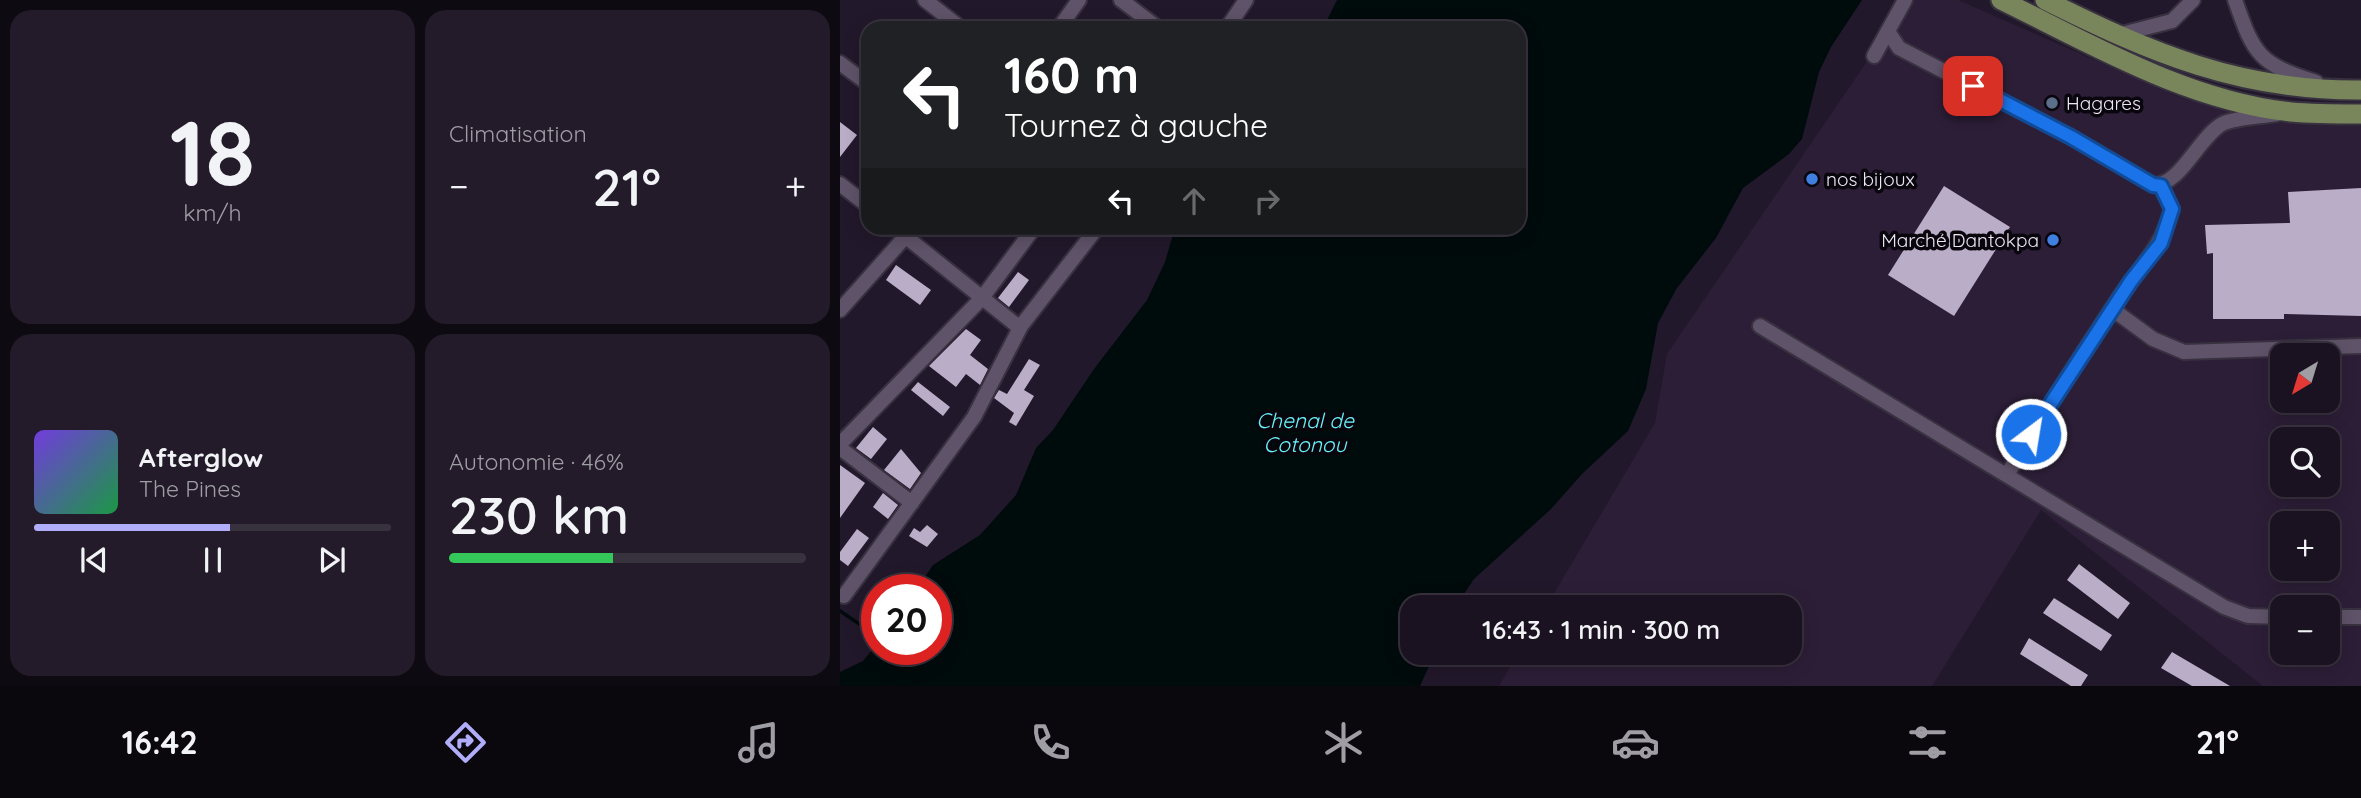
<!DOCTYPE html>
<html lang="fr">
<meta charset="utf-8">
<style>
body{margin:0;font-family:Quicksand,sans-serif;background:#231b29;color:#f1f3f6;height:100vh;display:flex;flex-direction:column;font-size:26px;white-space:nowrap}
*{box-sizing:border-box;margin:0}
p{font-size:23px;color:#9f9ea5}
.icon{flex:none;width:38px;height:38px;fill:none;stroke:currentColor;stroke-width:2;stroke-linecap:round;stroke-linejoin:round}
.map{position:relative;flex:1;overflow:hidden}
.side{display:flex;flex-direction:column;gap:10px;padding:10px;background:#0e0a12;width:840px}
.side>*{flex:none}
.banner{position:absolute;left:21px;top:21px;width:665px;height:214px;border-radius:21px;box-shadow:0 4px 18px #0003,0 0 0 2px #38323e;background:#202124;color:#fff;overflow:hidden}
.needle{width:46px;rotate:218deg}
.controls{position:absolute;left:1430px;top:343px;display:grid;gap:14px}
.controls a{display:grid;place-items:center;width:70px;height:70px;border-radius:14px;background:#1a1220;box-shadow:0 4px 18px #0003,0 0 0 2px #38323e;font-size:35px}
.speed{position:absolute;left:21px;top:574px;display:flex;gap:14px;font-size:35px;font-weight:700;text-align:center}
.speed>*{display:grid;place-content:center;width:91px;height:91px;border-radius:50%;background:#1a1220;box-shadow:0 4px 18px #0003,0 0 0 2px #38323e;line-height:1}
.speed .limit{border:10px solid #d22;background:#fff;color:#111}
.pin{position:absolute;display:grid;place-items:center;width:60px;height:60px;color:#fff;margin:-30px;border-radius:14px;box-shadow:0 4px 10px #0006}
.me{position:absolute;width:77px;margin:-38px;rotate:31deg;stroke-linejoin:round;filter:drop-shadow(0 0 5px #0008)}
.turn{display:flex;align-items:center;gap:24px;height:147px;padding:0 28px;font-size:32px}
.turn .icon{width:91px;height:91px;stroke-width:2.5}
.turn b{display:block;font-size:49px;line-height:60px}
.lanes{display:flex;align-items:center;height:66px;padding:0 28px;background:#0003;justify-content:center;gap:35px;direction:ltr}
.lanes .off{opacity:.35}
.big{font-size:52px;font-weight:600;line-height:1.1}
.side .card{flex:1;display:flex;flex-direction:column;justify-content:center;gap:10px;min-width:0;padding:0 24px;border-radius:21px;background:#231b29}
.side .dial{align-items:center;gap:0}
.dial b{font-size:91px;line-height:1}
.song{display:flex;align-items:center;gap:21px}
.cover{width:84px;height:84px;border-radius:10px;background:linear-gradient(135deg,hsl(260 70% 55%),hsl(140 70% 35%))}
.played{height:7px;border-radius:4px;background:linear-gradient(90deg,#b0aefa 55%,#38323e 55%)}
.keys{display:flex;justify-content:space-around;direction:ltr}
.heat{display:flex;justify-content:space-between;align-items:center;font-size:38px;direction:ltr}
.charge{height:10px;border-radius:5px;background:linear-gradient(90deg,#34c759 46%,#38323e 0)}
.side .tiles{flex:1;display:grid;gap:10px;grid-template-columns:repeat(2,1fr)}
.trip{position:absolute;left:560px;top:595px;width:402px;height:70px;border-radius:21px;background:#1a1220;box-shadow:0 4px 18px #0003,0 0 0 2px #38323e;font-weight:600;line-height:70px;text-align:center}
.tabs{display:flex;height:112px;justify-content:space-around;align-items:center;background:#0a070d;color:#9f9ea5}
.tabs .icon{width:49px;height:49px}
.tabs .selected{color:#b0aefa}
.tabs b{font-size:32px;color:#f1f3f6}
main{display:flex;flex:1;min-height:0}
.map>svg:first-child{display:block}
</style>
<main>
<section class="side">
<div class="tiles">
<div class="card dial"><b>18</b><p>km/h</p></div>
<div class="card"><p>Climatisation</p>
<div class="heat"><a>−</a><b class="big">21°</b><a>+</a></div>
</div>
<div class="card">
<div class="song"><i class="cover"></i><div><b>Afterglow</b><p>The Pines</p></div></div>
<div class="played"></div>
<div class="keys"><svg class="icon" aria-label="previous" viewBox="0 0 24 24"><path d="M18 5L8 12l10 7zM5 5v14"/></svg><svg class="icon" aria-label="pause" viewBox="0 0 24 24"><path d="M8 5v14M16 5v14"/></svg><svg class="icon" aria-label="next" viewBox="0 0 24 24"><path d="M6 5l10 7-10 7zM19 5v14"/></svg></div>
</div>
<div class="card"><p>Autonomie · 46%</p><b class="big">230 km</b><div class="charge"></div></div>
</div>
</section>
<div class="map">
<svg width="1521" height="686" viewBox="0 0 1521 686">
<rect width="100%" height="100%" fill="#22182b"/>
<path fill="#2c1e37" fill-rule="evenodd" d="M1069 0H1118L1334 95 1422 122 1521 126V686H1423L1201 510 1092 686H659L678 653H950V607H706L815 423 827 354ZM1442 355H1488V401H1442ZM1442 439H1488V485H1442ZM1442 523H1488V569H1442ZM1442 607H1488V653H1442Z"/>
<path fill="#000b0c" d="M497 0H1022L991 47 979 72 962 139 949 154 903 188 876 238 837 288 818 323 806 389 788 431 742 474 711 509 634 579 615 607H572V653H595L580 686H0V672L23 661 37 644V649H96V590H76L93 565 140 535 176 495 196 448 213 430 254 369 307 300 325 262 335 228H679V28H483Z"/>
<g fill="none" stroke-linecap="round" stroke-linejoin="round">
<path stroke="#000b0c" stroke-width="3.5" d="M0 611 37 636"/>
</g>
<path fill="#baadc7" d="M0 122 17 135 0 157Z
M1104 186 1170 227 1114 316 1048 275Z
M1521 188V316L1444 314V319H1373V253L1367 254 1365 225 1450 223 1448 192Z
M56 265 91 290 80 305 46 280Z
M178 272 189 280 169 307 158 298Z
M126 329 141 340 130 355 148 369 140 385 126 374 116 387 89 366Z
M189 359 200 365 184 390 194 396 176 426 169 422 174 413 154 398 159 390 167 394Z
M78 382 110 407 103 416 71 390Z
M33 427 47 439 31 459 16 448Z
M61 449 81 473 70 489 44 470Z
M0 465 25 483 0 518Z
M43 493 58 505 48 519 33 507Z
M87 525 98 534 87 547 69 536 74 528 80 532Z
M17 529 29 538 8 566 0 560V552Z
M1239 564 1290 603 1278 619 1227 580Z
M1214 598 1272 635 1261 651 1203 613Z
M1189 638 1248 675 1241 686H1231L1180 654Z
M1332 652 1390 686H1352L1321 668Z"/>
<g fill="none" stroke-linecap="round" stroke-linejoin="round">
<defs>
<path id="minor" d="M85 0 121 28
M281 0 318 28
M1395 0C1414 55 1419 64 1476 82
M219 28 239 0
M387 28 406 0
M1049 33 1059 48 1231 137 1313 185C1340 186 1358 138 1382 124 1397 117 1420 117 1437 114
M1278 35 1332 21 1353 0
M1034 56 1065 0
M0 63 28 84
M0 184 28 206
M55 228 180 328
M1272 309 1313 339 1344 352 1521 346
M0 310 73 228
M920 326 1384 607 1408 616 1442 617
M0 444 142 298 194 228
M0 448 72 503
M1167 475C1202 416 1239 359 1277 301 1297 271 1323 246 1332 209L1321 185
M4 596 134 417 181 326 257 228
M1488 617H1521"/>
<path id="major" d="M1161 0C1253 45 1348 101 1451 112 1474 114 1498 114 1521 114
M1205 0C1311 53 1400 91 1521 90"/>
</defs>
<use href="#minor" stroke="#383140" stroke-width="18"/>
<use href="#major" stroke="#383140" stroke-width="23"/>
<use href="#minor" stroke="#5f5369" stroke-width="14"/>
<use href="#major" stroke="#79855b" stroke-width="19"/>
</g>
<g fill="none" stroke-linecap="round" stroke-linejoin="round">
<defs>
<path id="route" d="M1133 86 1231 137 1313 185 1321 186 1332 209 1321 243 1291 281 1191 434"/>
</defs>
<use href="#route" stroke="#114b97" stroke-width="18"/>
<use href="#route" stroke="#1a73e8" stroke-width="12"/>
</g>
<circle fill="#5c6f8a" stroke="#09050d" stroke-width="2.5" cx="1212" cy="103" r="7"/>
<g fill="#3f7fe0" stroke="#09050d" stroke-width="2.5">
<circle cx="972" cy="179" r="7"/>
<circle cx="1213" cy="240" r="7"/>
</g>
<g text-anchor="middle" stroke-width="7" stroke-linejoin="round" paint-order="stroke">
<g font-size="19" fill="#eee7f4" stroke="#09050d" text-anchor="start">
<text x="1226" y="110">Hagares</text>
<text x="986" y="186">nos bijoux</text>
<text x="1199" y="247" text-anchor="end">Marché Dantokpa</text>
</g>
<g font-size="21" font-style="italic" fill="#68f4fc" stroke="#09050d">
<text x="465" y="428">Chenal de<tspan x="465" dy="24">Cotonou</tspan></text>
</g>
</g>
</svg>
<div class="controls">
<a><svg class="needle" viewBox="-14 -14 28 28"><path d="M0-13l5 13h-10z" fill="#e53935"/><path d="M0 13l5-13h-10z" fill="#9f9ea5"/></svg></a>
<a><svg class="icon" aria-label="search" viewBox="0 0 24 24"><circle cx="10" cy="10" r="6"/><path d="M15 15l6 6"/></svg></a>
<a>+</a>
<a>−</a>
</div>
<div class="speed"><div class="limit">20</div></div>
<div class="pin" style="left:1133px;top:86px;background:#d93025"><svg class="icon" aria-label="arrive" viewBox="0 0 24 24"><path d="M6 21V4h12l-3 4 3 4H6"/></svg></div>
<svg class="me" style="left:1191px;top:434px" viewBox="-20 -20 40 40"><circle r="17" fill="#1a73e8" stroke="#fff" stroke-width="3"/><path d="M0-11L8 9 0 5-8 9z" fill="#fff"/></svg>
<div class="trip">16:43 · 1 min · 300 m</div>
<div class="banner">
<div class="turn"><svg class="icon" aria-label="left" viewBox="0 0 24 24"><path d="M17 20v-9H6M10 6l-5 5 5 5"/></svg><div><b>160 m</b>Tournez à gauche</div></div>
<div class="lanes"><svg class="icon" aria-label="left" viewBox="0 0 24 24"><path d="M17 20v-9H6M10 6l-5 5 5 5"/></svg><svg class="icon off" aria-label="ahead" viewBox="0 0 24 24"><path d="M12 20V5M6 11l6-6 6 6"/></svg><svg class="icon off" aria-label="right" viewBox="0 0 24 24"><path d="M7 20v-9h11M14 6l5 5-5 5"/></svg></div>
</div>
</div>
</main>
<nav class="tabs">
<b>16:42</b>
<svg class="icon selected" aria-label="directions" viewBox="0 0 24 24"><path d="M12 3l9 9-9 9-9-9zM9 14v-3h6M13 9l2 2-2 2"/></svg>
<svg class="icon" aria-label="music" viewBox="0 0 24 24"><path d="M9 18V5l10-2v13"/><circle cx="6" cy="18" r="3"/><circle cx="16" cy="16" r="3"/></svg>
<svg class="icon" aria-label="phone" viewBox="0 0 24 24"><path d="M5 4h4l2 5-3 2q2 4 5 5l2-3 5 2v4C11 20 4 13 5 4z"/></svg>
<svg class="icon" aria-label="climate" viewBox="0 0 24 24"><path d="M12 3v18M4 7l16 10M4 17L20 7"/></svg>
<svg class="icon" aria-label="car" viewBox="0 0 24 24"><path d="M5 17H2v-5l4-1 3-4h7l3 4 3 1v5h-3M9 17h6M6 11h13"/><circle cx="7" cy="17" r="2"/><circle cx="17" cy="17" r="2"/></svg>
<svg class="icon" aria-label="filters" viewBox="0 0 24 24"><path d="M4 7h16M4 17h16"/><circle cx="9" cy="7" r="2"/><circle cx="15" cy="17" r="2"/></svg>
<b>21°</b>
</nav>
